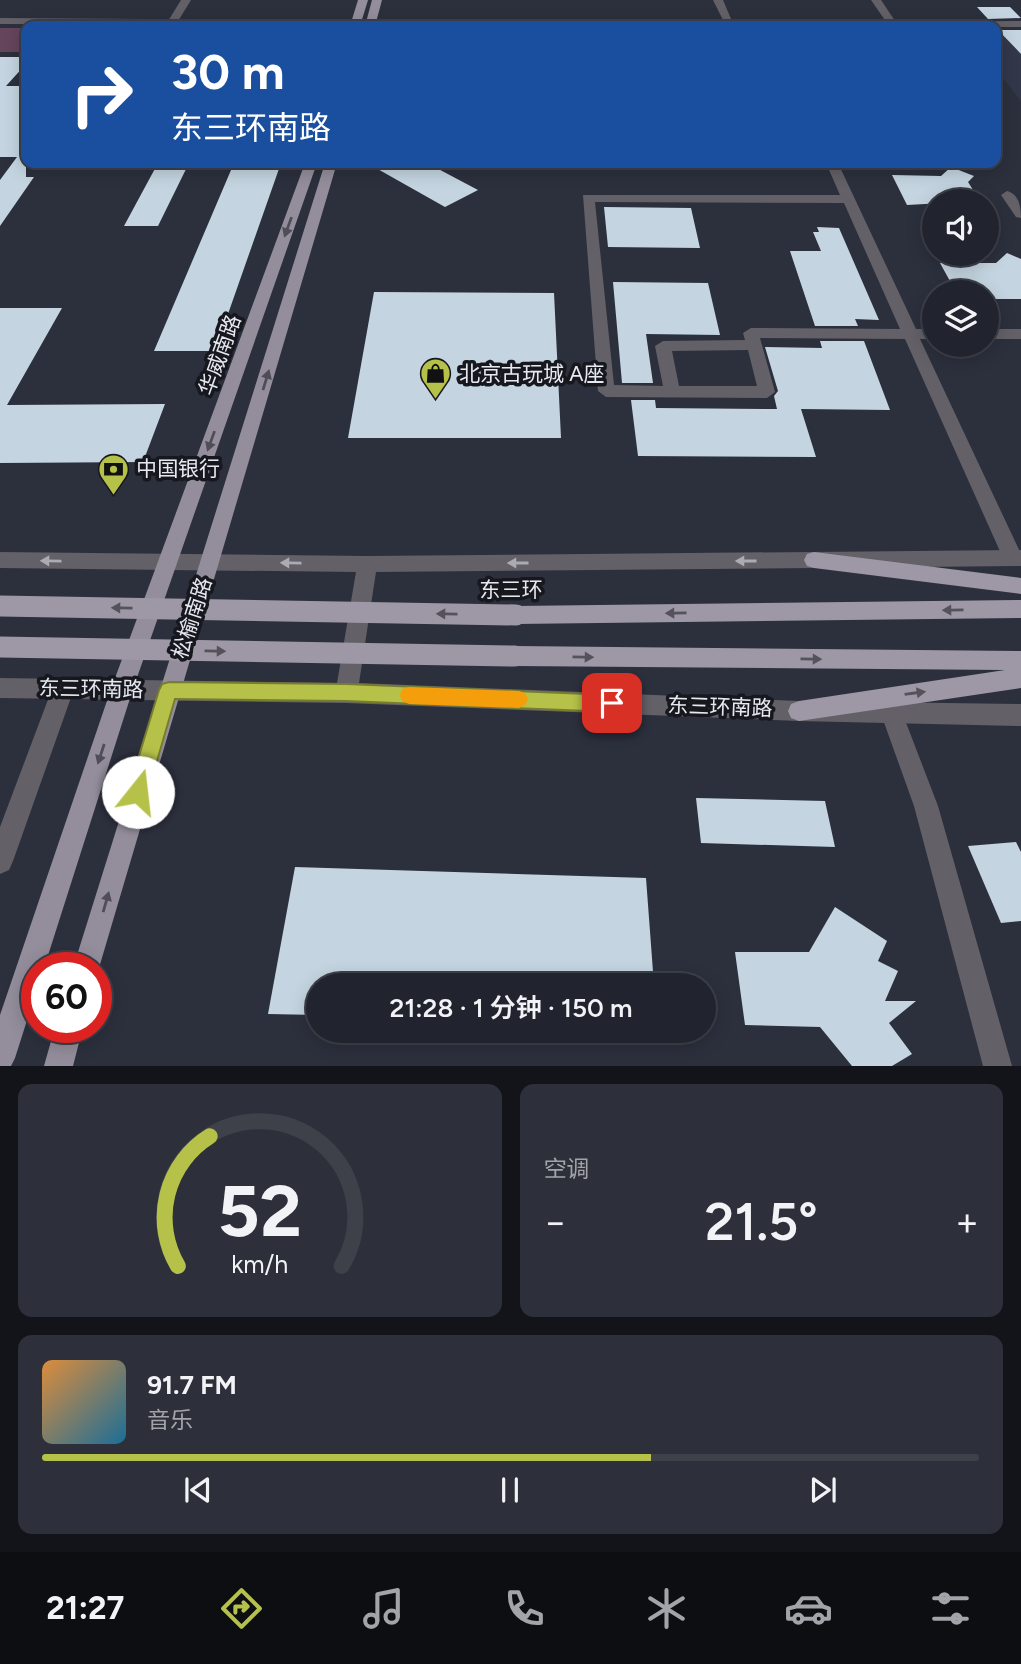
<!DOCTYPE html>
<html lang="zh">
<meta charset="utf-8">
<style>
body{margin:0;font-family:Figtree,"Noto Sans SC",sans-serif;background:#2d303a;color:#f1f3f6;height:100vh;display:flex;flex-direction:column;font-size:26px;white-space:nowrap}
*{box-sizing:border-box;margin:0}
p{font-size:23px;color:#a2a4aa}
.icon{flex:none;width:38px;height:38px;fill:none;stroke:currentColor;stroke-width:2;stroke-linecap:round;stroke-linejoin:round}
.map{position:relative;height:1066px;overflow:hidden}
.side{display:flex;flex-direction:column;gap:18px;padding:18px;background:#121419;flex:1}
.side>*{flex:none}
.top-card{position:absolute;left:21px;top:21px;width:980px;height:147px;border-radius:14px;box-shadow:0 4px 18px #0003,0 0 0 2px #3e414a;background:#1a4fa0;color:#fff;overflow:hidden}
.fabs{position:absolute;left:922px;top:189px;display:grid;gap:14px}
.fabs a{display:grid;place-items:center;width:77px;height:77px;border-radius:50%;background:#21242e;box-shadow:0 4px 18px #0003,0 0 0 2px #3e414a;font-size:35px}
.speed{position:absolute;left:21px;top:952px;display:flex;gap:14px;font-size:35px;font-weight:700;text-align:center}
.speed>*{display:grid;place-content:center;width:91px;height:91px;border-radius:50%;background:#21242e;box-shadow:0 4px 18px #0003,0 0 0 2px #3e414a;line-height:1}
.speed .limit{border:10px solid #d22;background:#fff;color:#111}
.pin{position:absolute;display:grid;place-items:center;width:60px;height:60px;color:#fff;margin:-30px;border-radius:14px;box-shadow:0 4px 10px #0006}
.me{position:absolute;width:77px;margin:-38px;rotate:16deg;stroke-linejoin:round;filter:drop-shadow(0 0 5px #0008)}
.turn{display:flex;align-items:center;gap:24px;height:147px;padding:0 35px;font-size:32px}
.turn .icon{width:91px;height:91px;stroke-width:2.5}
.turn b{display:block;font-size:49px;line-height:60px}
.big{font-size:52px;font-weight:600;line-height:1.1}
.side .widget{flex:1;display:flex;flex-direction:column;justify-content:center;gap:10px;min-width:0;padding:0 24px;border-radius:14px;background:#2d303a}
.side .dial{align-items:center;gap:0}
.dial svg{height:182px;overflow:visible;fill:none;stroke:#3e414a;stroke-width:7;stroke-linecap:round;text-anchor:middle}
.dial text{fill:#f1f3f6;stroke:none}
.song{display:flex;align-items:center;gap:21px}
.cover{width:84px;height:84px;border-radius:10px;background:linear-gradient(135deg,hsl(30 70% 55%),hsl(200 70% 35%))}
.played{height:7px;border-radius:4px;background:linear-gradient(90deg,#b6c149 65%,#3e414a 65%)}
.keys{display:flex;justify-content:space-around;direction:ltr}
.heat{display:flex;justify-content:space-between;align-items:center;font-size:38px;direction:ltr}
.side .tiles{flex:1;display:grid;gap:18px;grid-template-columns:1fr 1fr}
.widget:last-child{grid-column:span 2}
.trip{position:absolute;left:306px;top:973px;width:410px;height:70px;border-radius:35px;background:#21242e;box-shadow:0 4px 18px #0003,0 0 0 2px #3e414a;font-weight:600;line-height:70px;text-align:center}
.dock{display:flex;height:112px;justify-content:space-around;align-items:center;background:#0d0e12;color:#a2a4aa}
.dock .icon{width:49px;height:49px}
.dock .active{color:#b6c149}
.dock b{font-size:32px;color:#f1f3f6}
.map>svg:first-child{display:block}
</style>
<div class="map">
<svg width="1021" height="1066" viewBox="0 0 1021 1066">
<rect width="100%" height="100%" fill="#2c303d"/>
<path fill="#32374a" d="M996 33H1021V101L996 70Z"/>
<path fill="#64455b" d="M0 28H26V52H0Z"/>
<path fill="#c4d5e1" d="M977 7H1010L1021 18 988 19Z
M998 30H1021V54Z
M0 57H26V64L6 86H26V177H34L0 226V180L17 157H0Z
M158 163H189L158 226H124Z
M234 163H281L215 351H154Z
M367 163H427L478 190 445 207Z
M951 167 974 176 968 182 980 201 907 205 892 175 941 176Z
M604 207 691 208 700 248 608 247Z
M817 227 839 228 879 320 855 319 858 326H815L790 251H821L813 232H819Z
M1007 253 1021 259V299H987V292H956L940 263H996Z
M613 282 708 283 720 335 646 334 653 383H622Z
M374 292 554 293 561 438H348Z
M0 308H62L7 405 165 404 143 462 0 463Z
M820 341H864L890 410 801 409 816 457 638 456 631 400H655L656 408 777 409 774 396 778 391 765 347 822 348Z
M696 798 825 801 835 847 701 843Z
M1016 842 1021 852V921L1001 923 968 846Z
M295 867 646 878 654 985H318V1015L268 1014Z
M835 907 887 941 878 961 898 971 885 1001H916L889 1023 912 1054 892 1066H852L820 1027 745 1025 735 952H809Z"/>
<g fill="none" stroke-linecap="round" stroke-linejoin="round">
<path fill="#636067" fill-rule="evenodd" d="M181 0H191L175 26H165Z
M713 0H723L734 26H726Z
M871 0H881L897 24 895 26H889Z
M826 163H838L916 329H934V339H920L1021 554 1020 564 1013 566 1006 564 1003 558 905 339 760 338 775 392 767 398 606 397 598 391 583 195H840ZM595 202 844 203 900 329 751 328 743 333 745 340 663 341 655 346 663 386 614 385ZM748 350 757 386H679L672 351Z
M1007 191C1019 194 1021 207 1021 218L1016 217 1001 195Z
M987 329H1021V339H987Z
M63 679 71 682 74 689 13 861 9 870 0 874V827L52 689 55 682Z
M892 704 900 707 938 806 1012 1066H983L914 806 881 714 884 707Z"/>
<path fill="#636067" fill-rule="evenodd" d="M0 18 769 23 1021 21V27L0 24Z
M1021 550V566L376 572 359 683 799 701 1021 704V726L799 721 346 703 0 698V678L337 683 356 572 0 568V552L367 556Z"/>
<path fill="#948e9c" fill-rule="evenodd" d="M358 0H368L360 26H350Z
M372 0H382L375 26H365Z
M305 163H317L133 689 44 968H37V989L15 1058 11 1066H0V1015L111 689Z
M325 163H337L96 978V968H73Z
M55 1027H83L73 1066H44Z"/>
<path fill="#9e98a6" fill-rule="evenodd" d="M814 552 1021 578V594L814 568 807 566 804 560 807 554Z
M1021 600V618L516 624 509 621 506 615 509 609 516 606Z
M515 646 1021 651V688L799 721 791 718 788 711 791 704 799 701 1005 670 515 666 507 663 504 656 507 649Z"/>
<path stroke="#9e98a6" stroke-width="21" d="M0 606 516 615
M0 647 515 656"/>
</g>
<defs><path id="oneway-solid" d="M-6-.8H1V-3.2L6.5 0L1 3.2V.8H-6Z" transform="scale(1.75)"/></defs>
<g fill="#4f4d57">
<use href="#oneway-solid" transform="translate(288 227) rotate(110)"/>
<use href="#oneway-solid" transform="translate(266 380) rotate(-73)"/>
<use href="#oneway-solid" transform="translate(211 441) rotate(110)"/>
<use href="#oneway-solid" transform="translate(101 754) rotate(108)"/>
<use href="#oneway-solid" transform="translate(106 902) rotate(-74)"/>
</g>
<g fill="#acabb3">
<use href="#oneway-solid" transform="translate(51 561) rotate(-179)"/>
<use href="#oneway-solid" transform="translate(746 561) rotate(180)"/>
<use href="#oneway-solid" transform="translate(291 563) rotate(-179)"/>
<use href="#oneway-solid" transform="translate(518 563) rotate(180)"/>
</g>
<g fill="#54525b">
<use href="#oneway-solid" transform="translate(122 608) rotate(-179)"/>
<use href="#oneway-solid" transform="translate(953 610) rotate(179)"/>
<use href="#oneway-solid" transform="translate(676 613) rotate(179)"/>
<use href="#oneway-solid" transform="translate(447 614) rotate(-179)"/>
<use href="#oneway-solid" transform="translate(215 651) rotate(1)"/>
<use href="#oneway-solid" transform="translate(583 657) rotate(1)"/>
<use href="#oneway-solid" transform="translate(811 659) rotate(1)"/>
<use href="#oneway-solid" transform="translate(915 693) rotate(-8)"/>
</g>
<path fill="#b6c149" stroke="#767d2f" stroke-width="2" d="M169 682 346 684 612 695 619 697 621 703 619 709 612 712 346 701 175 699 148 792 145 799 138 802 131 799 128 792 159 690 162 684Z"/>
<path fill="#f59e0b" d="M409 687 519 691 525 693 528 699 525 705 519 708 409 704 402 701 400 695 402 689Z"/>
<defs>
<symbol id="shop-pin" viewBox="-11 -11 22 30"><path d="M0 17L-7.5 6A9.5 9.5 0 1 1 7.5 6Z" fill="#b6c149" stroke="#17181e"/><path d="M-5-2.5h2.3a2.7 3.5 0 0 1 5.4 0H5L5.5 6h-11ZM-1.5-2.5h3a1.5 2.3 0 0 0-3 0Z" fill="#111"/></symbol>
<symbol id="bank-pin" viewBox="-11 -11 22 30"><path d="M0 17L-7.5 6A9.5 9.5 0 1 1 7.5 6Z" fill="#b6c149" stroke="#17181e"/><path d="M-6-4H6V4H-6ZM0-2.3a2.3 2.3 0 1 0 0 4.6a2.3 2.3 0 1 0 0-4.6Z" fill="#111"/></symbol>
</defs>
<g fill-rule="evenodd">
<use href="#shop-pin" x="418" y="356" width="35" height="47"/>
<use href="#bank-pin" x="96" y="452" width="35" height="47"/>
</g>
<g text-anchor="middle" stroke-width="7" stroke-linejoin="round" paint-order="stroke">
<g font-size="21" fill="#e7e9f2" stroke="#17181e">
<text transform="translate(220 355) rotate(-70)" y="7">华威南路</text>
<text x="511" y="597">东三环</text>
<text transform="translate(192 618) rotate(-72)" y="7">松榆南路</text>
<text transform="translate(91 689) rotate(1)" y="7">东三环南路</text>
<text transform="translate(720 707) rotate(2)" y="7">东三环南路</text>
</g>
<g font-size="21" fill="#e7e9f2" stroke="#17181e" text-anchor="start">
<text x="459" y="381">北京古玩城 A座</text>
<text x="136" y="476">中国银行</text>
</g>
</g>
</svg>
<div class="fabs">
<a><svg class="icon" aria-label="sound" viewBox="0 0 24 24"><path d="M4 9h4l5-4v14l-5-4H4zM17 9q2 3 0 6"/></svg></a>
<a><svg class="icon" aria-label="layers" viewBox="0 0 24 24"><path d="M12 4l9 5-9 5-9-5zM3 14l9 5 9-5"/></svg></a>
</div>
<div class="speed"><div class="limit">60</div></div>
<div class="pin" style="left:612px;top:703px;background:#d93025"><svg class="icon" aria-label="arrive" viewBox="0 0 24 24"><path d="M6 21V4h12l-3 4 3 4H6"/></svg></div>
<svg class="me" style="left:138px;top:792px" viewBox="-20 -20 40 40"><circle r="19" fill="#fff"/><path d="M0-13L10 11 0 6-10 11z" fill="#b6c149"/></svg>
<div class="trip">21:28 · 1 分钟 · 150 m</div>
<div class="top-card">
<div class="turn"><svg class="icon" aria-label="right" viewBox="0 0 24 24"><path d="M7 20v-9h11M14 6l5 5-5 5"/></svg><div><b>30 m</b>东三环南路</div></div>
</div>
</div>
<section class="side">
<div class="tiles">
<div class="widget dial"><svg viewBox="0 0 100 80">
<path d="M14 69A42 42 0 1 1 86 69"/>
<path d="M14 69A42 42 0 0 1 28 12" stroke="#b6c149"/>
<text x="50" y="56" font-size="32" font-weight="700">52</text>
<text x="50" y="72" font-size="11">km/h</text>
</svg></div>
<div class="widget"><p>空调</p>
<div class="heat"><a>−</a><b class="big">21.5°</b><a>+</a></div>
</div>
<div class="widget">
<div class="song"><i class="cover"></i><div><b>91.7 FM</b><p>音乐</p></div></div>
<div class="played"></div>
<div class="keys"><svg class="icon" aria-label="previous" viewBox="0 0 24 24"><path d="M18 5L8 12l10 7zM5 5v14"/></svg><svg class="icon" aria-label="pause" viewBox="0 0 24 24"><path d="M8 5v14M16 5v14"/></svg><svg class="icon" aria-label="next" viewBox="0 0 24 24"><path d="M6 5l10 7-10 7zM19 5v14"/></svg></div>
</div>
</div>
</section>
<nav class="dock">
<b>21:27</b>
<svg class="icon active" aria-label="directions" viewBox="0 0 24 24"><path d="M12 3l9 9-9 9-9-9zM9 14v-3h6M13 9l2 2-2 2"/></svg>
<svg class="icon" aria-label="music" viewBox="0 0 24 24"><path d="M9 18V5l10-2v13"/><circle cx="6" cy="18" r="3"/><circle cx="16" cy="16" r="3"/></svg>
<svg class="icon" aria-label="phone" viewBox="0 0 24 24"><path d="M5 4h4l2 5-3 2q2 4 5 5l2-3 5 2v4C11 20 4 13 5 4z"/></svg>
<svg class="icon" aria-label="climate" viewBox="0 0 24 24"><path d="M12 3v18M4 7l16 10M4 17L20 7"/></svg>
<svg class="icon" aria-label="car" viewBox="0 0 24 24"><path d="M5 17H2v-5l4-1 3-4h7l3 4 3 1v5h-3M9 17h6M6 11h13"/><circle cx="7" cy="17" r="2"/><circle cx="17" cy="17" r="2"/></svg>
<svg class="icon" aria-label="filters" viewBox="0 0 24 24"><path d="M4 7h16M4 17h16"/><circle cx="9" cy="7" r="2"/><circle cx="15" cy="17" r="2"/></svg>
</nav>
